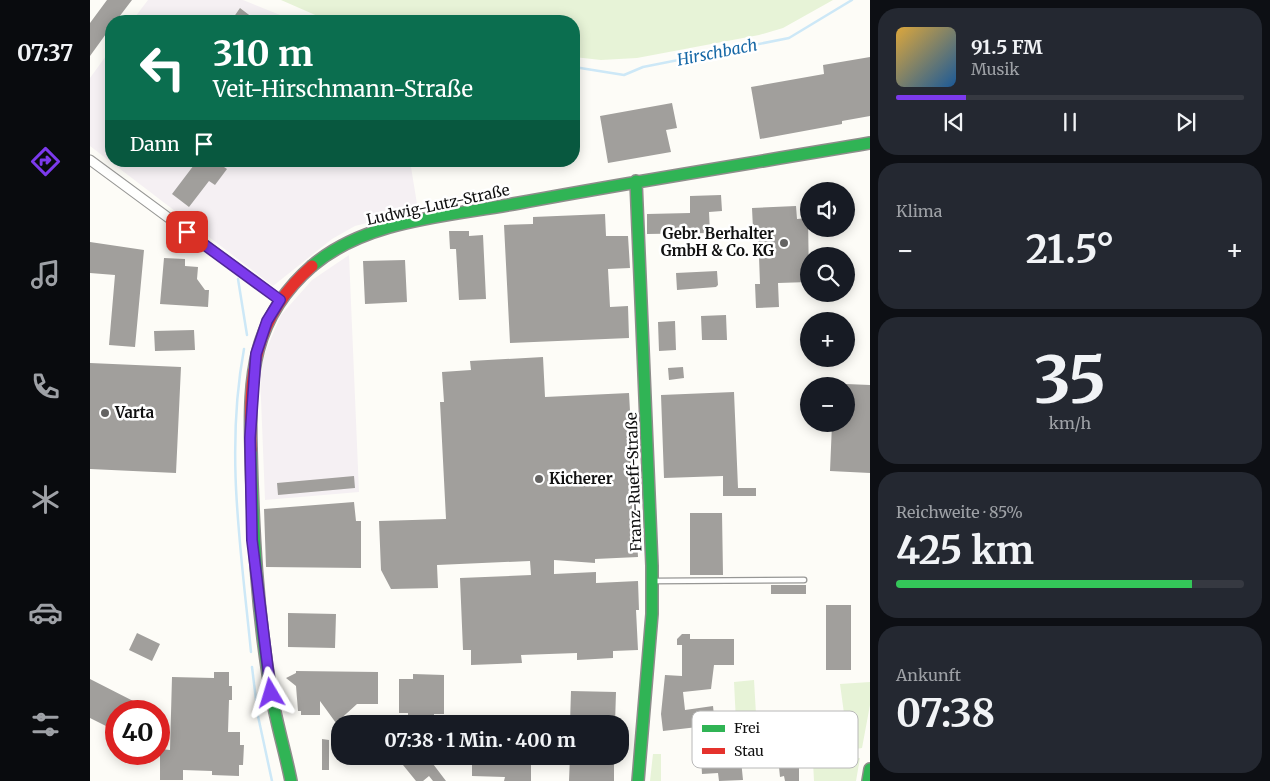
<!DOCTYPE html>
<html lang="de">
<meta charset="utf-8">
<style>
body{margin:0;font-family:Merriweather,serif;background:#242831;color:#f1f3f6;height:100vh;display:flex;flex-direction:column;font-size:19px;white-space:nowrap}
*{box-sizing:border-box;margin:0}
p{font-size:16px;color:#9ea1a6}
.icon{flex:none;width:28px;height:28px;fill:none;stroke:currentColor;stroke-width:2;stroke-linecap:round;stroke-linejoin:round}
.map{position:relative;flex:1;overflow:hidden}
.panel{display:flex;flex-direction:column;gap:8px;padding:8px;background:#0d0f14;width:400px}
.panel>*{flex:none}
.guide{position:absolute;left:15px;top:15px;width:475px;height:152px;border-radius:20px;box-shadow:0 2px 12px #0003;background:#0b6e4f;color:#fff;overflow:hidden}
.buttons{position:absolute;left:710px;top:182px;display:grid;gap:10px}
.buttons a{display:grid;place-items:center;width:55px;height:55px;border-radius:50%;background:#171b24;box-shadow:0 2px 12px #0003;font-size:25px}
.speed{position:absolute;left:15px;top:700px;display:flex;gap:10px;font-size:25px;font-weight:700;text-align:center}
.speed>*{display:grid;place-content:center;width:65px;height:65px;border-radius:50%;background:#171b24;box-shadow:0 2px 12px #0003;line-height:1}
.speed .limit{border:8px solid #d22;background:#fff;color:#111}
.pin{position:absolute;display:grid;place-items:center;width:42px;height:42px;color:#fff;margin:-21px;border-radius:10px;box-shadow:0 2px 8px #0006}
.me{position:absolute;width:55px;margin:-28px;rotate:353deg;stroke-linejoin:round;filter:drop-shadow(0 0 4px #0008)}
.turn{display:flex;align-items:center;gap:18px;height:105px;padding:0 25px;font-size:22px}
.turn .icon{width:65px;height:65px;stroke-width:2.5}
.turn b{display:block;font-size:35px;line-height:42px}
.then{display:flex;align-items:center;height:48px;padding:0 25px;background:#0003;gap:10px;font-size:19px}
.big{font-size:38px;font-weight:700;line-height:1.1}
.panel .card{flex:1;display:flex;flex-direction:column;justify-content:center;gap:8px;min-width:0;padding:0 18px;border-radius:20px;background:#242831}
.panel .dial{align-items:center;gap:0}
.dial b{font-size:65px;line-height:1}
.song{display:flex;align-items:center;gap:15px}
.cover{width:60px;height:60px;border-radius:8px;background:linear-gradient(135deg,hsl(40 70% 55%),hsl(210 70% 35%))}
.played{height:5px;border-radius:2px;background:linear-gradient(90deg,#7c3aed 20%,#363941 20%)}
.keys{display:flex;justify-content:space-around;direction:ltr}
.heat{display:flex;justify-content:space-between;align-items:center;font-size:28px;direction:ltr}
.charge{height:8px;border-radius:4px;background:linear-gradient(90deg,#34c759 85%,#363941 0)}
.trip{position:absolute;left:241px;top:715px;width:298px;height:50px;border-radius:20px;background:#171b24;box-shadow:0 2px 12px #0003;font-weight:700;line-height:50px;text-align:center}
main{display:flex;flex:1;min-height:0}
.tab-bar{display:flex;flex-direction:column;width:90px;justify-content:space-around;align-items:center;background:#090b0e;color:#9ea1a6}
.tab-bar .icon{width:35px;height:35px}
.tab-bar .on{color:#7c3aed}
.tab-bar b{font-size:22px;color:#f1f3f6}
.map>svg:first-child{display:block}
</style>
<main>
<nav class="tab-bar">
<b>07:37</b>
<svg class="icon on" aria-label="directions" viewBox="0 0 24 24"><path d="M12 3l9 9-9 9-9-9zM9 14v-3h6M13 9l2 2-2 2"/></svg>
<svg class="icon" aria-label="music" viewBox="0 0 24 24"><path d="M9 18V5l10-2v13"/><circle cx="6" cy="18" r="3"/><circle cx="16" cy="16" r="3"/></svg>
<svg class="icon" aria-label="phone" viewBox="0 0 24 24"><path d="M5 4h4l2 5-3 2q2 4 5 5l2-3 5 2v4C11 20 4 13 5 4z"/></svg>
<svg class="icon" aria-label="climate" viewBox="0 0 24 24"><path d="M12 3v18M4 7l16 10M4 17L20 7"/></svg>
<svg class="icon" aria-label="car" viewBox="0 0 24 24"><path d="M5 17H2v-5l4-1 3-4h7l3 4 3 1v5h-3M9 17h6M6 11h13"/><circle cx="7" cy="17" r="2"/><circle cx="17" cy="17" r="2"/></svg>
<svg class="icon" aria-label="filters" viewBox="0 0 24 24"><path d="M4 7h16M4 17h16"/><circle cx="9" cy="7" r="2"/><circle cx="15" cy="17" r="2"/></svg>
</nav>
<div class="map">
<svg width="780" height="781" viewBox="0 0 780 781">
<rect width="100%" height="100%" fill="#fdfcf7"/>
<path fill="#f5f0f3" d="M58 0H153L205 21H42Z
M21 49V161H320L328 210 265 226 242 239 183 286 0 146V78Z
M259 255 269 492 175 500 170 374 176 350 191 315 222 280Z"/>
<path fill="#e7f3d7" d="M191 0H743L693 28 669 35 547 58 511 60 484 57V21H239Z
M664 680 666 714 671 715V720L646 722 644 682Z
M780 682V705L772 748 759 750 750 684Z
M563 754H571V781H560Z
M770 758 766 781H724L723 762Z"/>
<g fill="none" stroke-linecap="round" stroke-linejoin="round">
<path stroke="#cde8f7" stroke-width="2.5" d="M484 67 534 75 553 67 699 38 762 0
M148 279 157 335
M154 349C135 451 151 550 161 652
M162 667 168 716 182 781"/>
</g>
<path fill="#a19f9c" d="M17 0H42L26 21H21V27L0 56V23Z
M150 8 167 21H141Z
M780 57V116L752 121V124L670 139 661 87 734 74 733 65Z
M582 103 587 128 576 130 581 152 518 163 510 116Z
M107 161H138L134 167 137 169 125 185 119 181 99 207 82 194Z
M631 195 632 211 619 212 620 233 557 234V214L600 213V196Z
M706 206 707 219 718 218 719 282 688 283 689 307 666 308 665 284H670L668 229H663L662 208Z
M515 214 516 236H538L540 268 518 269 520 307 538 306 539 338 420 343 414 225 443 224V217Z
M359 231H379V236L393 235 396 299 369 300 366 249H360Z
M0 242 54 250 45 347 19 345 25 275 0 273Z
M74 258 95 259V266L108 267 107 279 115 290H119L118 307 70 304Z
M315 260 317 302 275 304 273 261Z
M627 271 628 285 626 287 587 290 586 273Z
M636 315 637 340H612L611 316Z
M585 321 586 350 569 351 568 322Z
M104 330 105 350 65 351 64 331Z
M453 357 455 397 539 393 548 557 505 559V563L464 560V574L506 572V583L548 581 549 610H546L548 650 523 651V658L487 660V653L431 655 432 663 381 665V650H373L370 578 441 575 440 561 347 565 348 588 301 589 291 570 289 521 356 519 350 402H354L352 372 381 370 380 361Z
M0 363 91 367 86 473 0 469Z
M593 367 594 378 579 380 578 368Z
M756 384 780 385V473L740 471 742 424H756Z
M644 392 648 488H666V496H633V476L574 478 571 395Z
M264 476 265 488 188 495 187 483Z
M264 502 266 521H271V568L176 567 174 509Z
M600 513H632L633 575H600Z
M681 585H716V594H681Z
M736 605H761V670H736Z
M198 613 246 614 245 648 198 647Z
M47 633 70 644 62 661 39 650Z
M592 634H600V639H644V665H624L621 689 593 692 595 710 623 706 625 725 573 731 571 714 575 675 592 676V645H587V639Z
M206 671 288 672V704H267L246 723 230 701V715H211V711H208L206 686 196 678 206 673Z
M124 672H139V686H142V700H139L138 732H150V745H154L153 765H149V776L122 775V771L93 770V780H70V749L80 750 82 677 124 678Z
M323 674 354 675V714H344L343 724H318V713H309V679H323Z
M0 679 51 705 48 711H26V731L0 718Z
M481 691 526 692 525 724H480Z
M232 739 239 740V770H232Z
M650 750 653 780 629 781 628 773 612 774 611 756Z
M325 756H337L356 781H343L339 776 333 781H326L313 765Z
M382 756H441V781H414L415 777 382 776Z
M480 756H524V781H479Z
M709 765V781H695L694 776 690 777 689 767Z"/>
<g fill="none" stroke-linecap="round" stroke-linejoin="round">
<defs>
<path id="lane" d="M563 581 714 580"/>
<path id="street" d="M0 160 190 300"/>
<path id="fast" d="M546 181 562 566V614L548 781
M222 266C277 219 360 216 429 203 546 181 663 163 780 143
M161 450C163 531 167 612 181 692 186 722 195 751 201 781
M778 781 780 769"/>
<path id="jam" d="M161 450C159 376 162 318 222 266"/>
</defs>
<use href="#lane" stroke="#979795" stroke-width="7"/>
<use href="#street" stroke="#979795" stroke-width="11"/>
<use href="#fast" stroke="#8e8d8b" stroke-width="14"/>
<use href="#jam" stroke="#8e8d8b" stroke-width="14"/>
<use href="#lane" stroke="#fffffe" stroke-width="4.5"/>
<use href="#street" stroke="#fffffe" stroke-width="9"/>
<use href="#fast" stroke="#30b455" stroke-width="11"/>
<use href="#jam" stroke="#e5322d" stroke-width="11"/>
</g>
<g fill="none" stroke-linecap="round" stroke-linejoin="round">
<defs>
<path id="route" d="M97 232 190 300 177 321 166 354 160 438 162 540 181 693"/>
</defs>
<use href="#route" stroke="#51269a" stroke-width="12"/>
<use href="#route" stroke="#7c3aed" stroke-width="9"/>
</g>
<g fill="#646362" stroke="#fff" stroke-width="2">
<circle cx="694" cy="243" r="5"/>
<circle cx="15" cy="413" r="5"/>
<circle cx="449" cy="479" r="5"/>
</g>
<g text-anchor="middle" stroke-width="5" stroke-linejoin="round" paint-order="stroke">
<g font-size="15" fill="#111" stroke="#fff">
<text transform="translate(348 205) rotate(-12)" y="5">Ludwig-Lutz-Straße</text>
<text transform="translate(544 482) rotate(-92)" y="5">Franz-Rueff-Straße</text>
</g>
<g font-size="15" font-weight="bold" fill="#111" stroke="#fff" text-anchor="start">
<text x="684" y="239" text-anchor="end">Gebr. Berhalter<tspan x="684" dy="17">GmbH &amp; Co. KG</tspan></text>
<text x="25" y="418">Varta</text>
<text x="459" y="484">Kicherer</text>
</g>
<g font-size="16" font-style="italic" fill="#1768a6" stroke="#fff">
<text transform="translate(627 52) rotate(-11)" y="6">Hirschbach</text>
</g>
</g>
<rect x="602" y="711" width="166" height="57" rx="8" fill="#fff" stroke="#b8b8b8" stroke-width="1"/>
<rect x="612" y="725" width="23" height="7" fill="#30b455"/>
<rect x="612" y="748" width="23" height="6" fill="#e5322d"/>
<g font-size="14" fill="#111">
<text x="644" y="733">Frei</text>
<text x="644" y="756">Stau</text>
</g>
</svg>
<div class="buttons">
<a><svg class="icon" aria-label="sound" viewBox="0 0 24 24"><path d="M4 9h4l5-4v14l-5-4H4zM17 9q2 3 0 6"/></svg></a>
<a><svg class="icon" aria-label="search" viewBox="0 0 24 24"><circle cx="10" cy="10" r="6"/><path d="M15 15l6 6"/></svg></a>
<a>+</a>
<a>−</a>
</div>
<div class="speed"><div class="limit">40</div></div>
<div class="pin" style="left:97px;top:232px;background:#d93025"><svg class="icon" aria-label="arrive" viewBox="0 0 24 24"><path d="M6 21V4h12l-3 4 3 4H6"/></svg></div>
<svg class="me" style="left:181px;top:693px" viewBox="-20 -20 40 40"><path d="M0-17L14 15 0 8-14 15z" fill="#7c3aed" stroke="#fff" stroke-width="4"/></svg>
<div class="trip">07:38 · 1 Min. · 400 m</div>
<div class="guide">
<div class="turn"><svg class="icon" aria-label="left" viewBox="0 0 24 24"><path d="M17 20v-9H6M10 6l-5 5 5 5"/></svg><div><b>310 m</b>Veit-Hirschmann-Straße</div></div>
<div class="then">Dann<svg class="icon" aria-label="arrive" viewBox="0 0 24 24"><path d="M6 21V4h12l-3 4 3 4H6"/></svg></div>
</div>
</div>
<section class="panel">
<div class="card">
<div class="song"><i class="cover"></i><div><b>91.5 FM</b><p>Musik</p></div></div>
<div class="played"></div>
<div class="keys"><svg class="icon" aria-label="previous" viewBox="0 0 24 24"><path d="M18 5L8 12l10 7zM5 5v14"/></svg><svg class="icon" aria-label="pause" viewBox="0 0 24 24"><path d="M8 5v14M16 5v14"/></svg><svg class="icon" aria-label="next" viewBox="0 0 24 24"><path d="M6 5l10 7-10 7zM19 5v14"/></svg></div>
</div>
<div class="card"><p>Klima</p>
<div class="heat"><a>−</a><b class="big">21.5°</b><a>+</a></div>
</div>
<div class="card dial"><b>35</b><p>km/h</p></div>
<div class="card"><p>Reichweite · 85%</p><b class="big">425 km</b><div class="charge"></div></div>
<div class="card"><p>Ankunft</p><b class="big">07:38</b></div>
</section>
</main>
